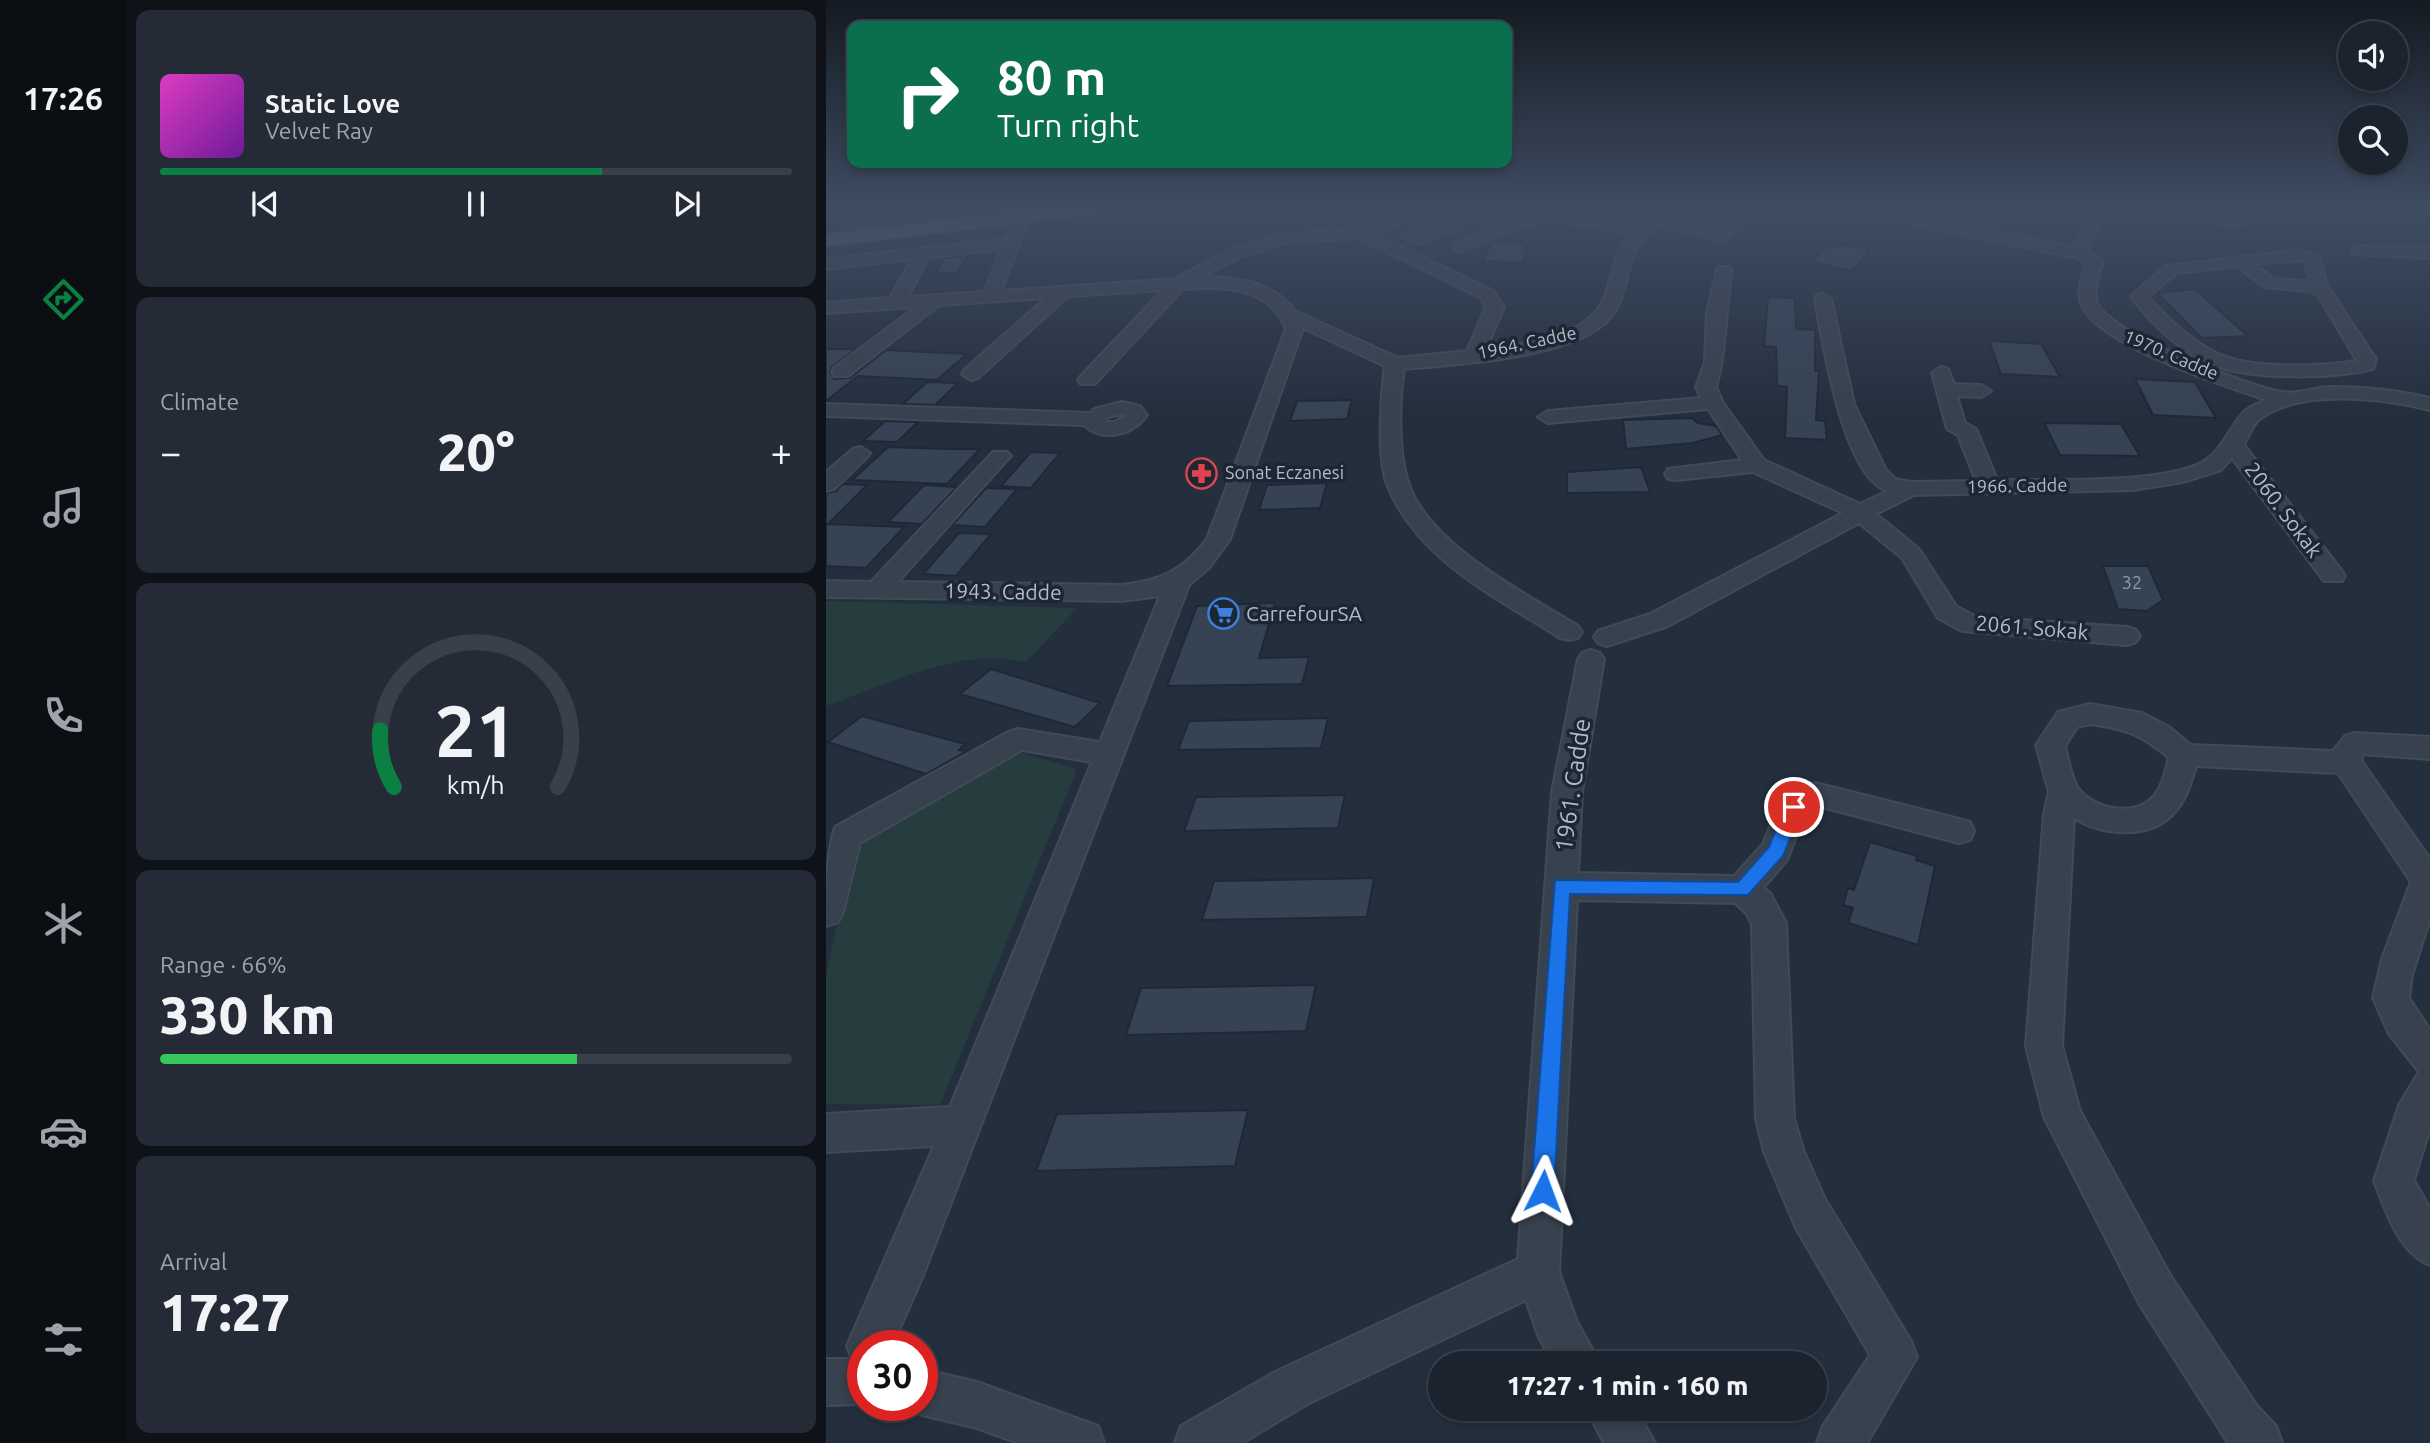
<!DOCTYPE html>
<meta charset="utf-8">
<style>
body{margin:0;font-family:Ubuntu,sans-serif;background:#242b36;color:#f1f3f6;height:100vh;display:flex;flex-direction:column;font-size:26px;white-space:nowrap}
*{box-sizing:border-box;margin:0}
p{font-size:23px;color:#a0a4aa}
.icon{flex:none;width:38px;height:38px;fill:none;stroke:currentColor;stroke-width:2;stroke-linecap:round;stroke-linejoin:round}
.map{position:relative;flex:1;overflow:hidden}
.drawer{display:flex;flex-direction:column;gap:10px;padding:10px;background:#0f1319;width:700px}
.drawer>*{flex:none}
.guide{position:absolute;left:21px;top:21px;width:665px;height:147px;border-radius:14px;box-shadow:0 4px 10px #0003,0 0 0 2px #39404a;background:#0b6e4f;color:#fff;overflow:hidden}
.controls{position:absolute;left:1512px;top:21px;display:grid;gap:14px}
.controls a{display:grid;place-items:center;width:70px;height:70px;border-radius:50%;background:#1b232e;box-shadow:0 4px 10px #0003,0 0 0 2px #39404a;font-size:35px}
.speed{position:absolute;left:21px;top:1330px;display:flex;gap:14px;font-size:35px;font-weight:700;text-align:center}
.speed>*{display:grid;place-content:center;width:91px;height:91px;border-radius:50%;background:#1b232e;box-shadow:0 4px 10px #0003,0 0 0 2px #39404a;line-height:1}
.speed .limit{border:10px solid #d22;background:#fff;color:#111}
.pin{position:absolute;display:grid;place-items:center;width:60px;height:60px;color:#fff;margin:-30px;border:4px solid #fff;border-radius:50%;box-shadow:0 2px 7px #0007}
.me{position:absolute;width:77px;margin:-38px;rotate:3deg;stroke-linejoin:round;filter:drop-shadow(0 0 5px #0008)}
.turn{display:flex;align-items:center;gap:24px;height:147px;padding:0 35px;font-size:32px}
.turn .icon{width:91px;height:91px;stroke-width:2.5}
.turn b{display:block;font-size:49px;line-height:60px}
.big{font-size:52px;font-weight:800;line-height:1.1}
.drawer .card{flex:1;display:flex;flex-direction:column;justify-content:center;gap:10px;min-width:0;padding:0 24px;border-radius:14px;background:#242b36}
.drawer .dial{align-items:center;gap:0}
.dial svg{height:182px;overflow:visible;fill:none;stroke:#39404a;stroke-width:7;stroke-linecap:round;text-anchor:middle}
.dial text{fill:#f1f3f6;stroke:none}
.song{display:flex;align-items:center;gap:21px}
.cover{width:84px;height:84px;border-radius:10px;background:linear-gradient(135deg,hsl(310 70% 55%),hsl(280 70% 35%))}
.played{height:7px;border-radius:4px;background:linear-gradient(90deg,#0b8043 70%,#39404a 70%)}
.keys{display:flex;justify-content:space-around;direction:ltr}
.heat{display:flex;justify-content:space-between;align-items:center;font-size:38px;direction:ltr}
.charge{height:10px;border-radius:5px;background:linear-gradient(90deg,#34c759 66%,#39404a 0)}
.trip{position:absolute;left:602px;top:1351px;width:399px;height:70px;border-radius:35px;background:#1b232e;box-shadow:0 4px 10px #0003,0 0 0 2px #39404a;font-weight:800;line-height:70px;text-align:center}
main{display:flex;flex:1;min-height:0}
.tabs{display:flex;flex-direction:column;width:126px;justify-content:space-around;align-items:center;background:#0b0e12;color:#a0a4aa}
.tabs .icon{width:49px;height:49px}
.tabs .selected{color:#0b8043}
.tabs b{font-size:32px;color:#f1f3f6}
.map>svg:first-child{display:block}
</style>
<main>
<nav class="tabs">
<b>17:26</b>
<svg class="icon selected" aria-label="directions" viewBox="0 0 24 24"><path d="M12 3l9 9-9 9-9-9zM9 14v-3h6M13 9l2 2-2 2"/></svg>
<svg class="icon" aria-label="music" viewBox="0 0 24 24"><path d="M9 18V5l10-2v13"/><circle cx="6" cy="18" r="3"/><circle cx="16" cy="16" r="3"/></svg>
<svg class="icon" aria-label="phone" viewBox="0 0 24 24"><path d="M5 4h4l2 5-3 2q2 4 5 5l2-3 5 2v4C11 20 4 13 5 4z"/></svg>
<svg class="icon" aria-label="climate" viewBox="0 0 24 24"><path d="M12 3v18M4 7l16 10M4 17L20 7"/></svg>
<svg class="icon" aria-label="car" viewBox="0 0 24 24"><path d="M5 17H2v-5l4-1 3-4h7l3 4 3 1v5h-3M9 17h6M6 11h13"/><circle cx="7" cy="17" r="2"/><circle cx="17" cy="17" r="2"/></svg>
<svg class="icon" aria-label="filters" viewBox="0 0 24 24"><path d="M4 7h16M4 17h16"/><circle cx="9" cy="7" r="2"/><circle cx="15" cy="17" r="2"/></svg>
</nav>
<section class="drawer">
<div class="card">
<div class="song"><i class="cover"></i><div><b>Static Love</b><p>Velvet Ray</p></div></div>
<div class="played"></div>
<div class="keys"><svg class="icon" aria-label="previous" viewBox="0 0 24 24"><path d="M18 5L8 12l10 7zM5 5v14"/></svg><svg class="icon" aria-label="pause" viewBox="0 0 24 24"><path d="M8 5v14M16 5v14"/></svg><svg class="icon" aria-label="next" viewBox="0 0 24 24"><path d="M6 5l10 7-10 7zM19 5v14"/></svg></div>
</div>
<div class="card"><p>Climate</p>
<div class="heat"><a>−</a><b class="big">20°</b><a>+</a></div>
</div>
<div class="card dial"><svg viewBox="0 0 100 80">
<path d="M14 69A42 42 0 1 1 86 69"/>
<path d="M14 69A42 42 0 0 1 8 44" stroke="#0b8043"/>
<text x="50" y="56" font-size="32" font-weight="700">21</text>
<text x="50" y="72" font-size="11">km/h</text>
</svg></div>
<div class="card"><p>Range · 66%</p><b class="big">330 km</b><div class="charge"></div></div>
<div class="card"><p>Arrival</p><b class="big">17:27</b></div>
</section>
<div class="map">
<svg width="1604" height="1443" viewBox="0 0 1604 1443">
<rect width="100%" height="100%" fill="#242f3e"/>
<path fill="#263c3f" d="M0 601 251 608 200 662C135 646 62 684 0 706Z
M188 751 251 769 114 1105 0 1104V975L30 838Z"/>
<path fill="#364354" stroke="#1f2835" stroke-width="2" d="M939 208H1000L981 226 934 217Z
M612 218 642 230 593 248 564 235Z
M667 240 701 245 696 263 657 261Z
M1017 244 1044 249 1026 271 985 262 1002 245 1013 247Z
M141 256 132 272 110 274 118 258Z
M1369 289 1422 336 1376 338 1331 293Z
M942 297 969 298 970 329 989 330V371H993L990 420 999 421 1001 440 959 438 961 387 951 386 950 347 938 346Z
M1163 341 1215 344 1234 377 1175 374Z
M0 349H30L6 367 4 373 8 379 24 378 60 350 141 354 111 380 32 376 0 401Z
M1309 379 1369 382 1390 418 1327 415Z
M101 382 132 383 109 405 77 404Z
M526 400 521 419 464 421 471 401Z
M866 418 872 423 890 426 896 435 867 443 800 449 797 420Z
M59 421 92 422 71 442 37 441Z
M1218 423 1295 424 1314 456 1234 455Z
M62 447 123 449H154L121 484 26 480Z
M205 452 234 453 205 488 175 486Z
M815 467 824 492 741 493V472Z
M501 483 494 508 433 510 441 485Z
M16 484 41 485 2 524 78 527 40 568 0 566V493L10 491Z
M98 485 131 487 96 524 62 522Z
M160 488 191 489 159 527 126 525Z
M133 533 165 534 130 576 97 574Z
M1277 566H1322L1337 600 1321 611 1292 609Z
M449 603 433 658 483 657 476 684 341 686 371 606Z
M165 669 274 703 249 727 134 694Z
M36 716 139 744 133 750 141 751 100 774 2 742Z
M502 718 495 748 352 750 363 721Z
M519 795 512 828 358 831 370 797Z
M1044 842 1091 856 1090 860 1109 866 1092 945 1022 923 1027 908 1017 905 1022 888 1028 890Z
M548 878 541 917 376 920 388 881Z
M490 985 480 1031 300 1035 315 988Z
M422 1110 409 1166 210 1171 231 1114Z"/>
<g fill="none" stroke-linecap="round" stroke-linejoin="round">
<defs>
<path id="minor" d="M60 208H84L105 219 98 223 72 213 38 229H28L26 226Z
M593 208H613L548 234 667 291 678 307 660 349C701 343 765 339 780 293 787 272 789 250 804 233L725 220 684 230 634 252 629 250V244L674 224 725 212 812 226 839 208H855L841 220 895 231 922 208H937L898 241 831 226C797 250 807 278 790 310 762 359 630 364 578 369 573 400 572 451 582 482 602 545 699 593 752 626L756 632 752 638 743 640 734 638C670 597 590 559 561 484 551 458 555 394 559 366L477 328 404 539 383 568 363 585 96 1278 66 1346H37V1404L0 1405V1359H26L21 1346 108 1146 0 1152V1114L124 1107 266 762 196 750 34 843 17 912 12 922 0 926C0 894 0 856 9 827L182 732 192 729 274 742 334 596 295 601 0 597V581L45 582 167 452H181L185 456 181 460 72 582 295 585C334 581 357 571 381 539L460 329C443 286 398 286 357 289L269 384H255L252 380 255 376 337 290 242 296 152 378 145 380 136 374 138 370 220 298 113 305 22 376H8L6 372 8 368 90 307 0 313V303L64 298 86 259 0 269V259L180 239 190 217 197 213 204 217 175 291 348 279 404 250 456 234 533 229ZM533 238 655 298 660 307 641 351 572 358 469 311C447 282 410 276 376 277L416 256 462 242ZM176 249 158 292 82 297 101 260 99 258Z
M1022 208H1050L1247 247 1263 214 1250 208H1304L1302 211 1278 215 1261 251 1277 261C1274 273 1266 291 1271 303 1285 334 1421 386 1456 392 1471 395 1488 387 1504 387 1537 387 1572 390 1604 398V410C1557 398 1476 389 1435 418 1427 423 1422 437 1418 445L1516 571 1519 576 1516 581H1498L1406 458 1395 470 1357 482 1307 490 1088 495 1050 514 1093 549 1130 606 1150 617 1301 627 1310 630 1314 636 1310 642 1301 645 1136 631 1112 618 1076 558 1033 523 842 626 781 646 772 643 768 637 772 631 824 614 1017 513 927 472 850 480 842 479 839 474 842 469 916 460 882 409 722 423 712 417 722 411 875 398 870 387 879 362 881 312 892 267H904L906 270C899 309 901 349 890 387L897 403 938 460 1034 504 1062 491C1017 479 996 339 989 299L991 295 997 294 1005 299 1028 404 1060 470 1069 479 1085 482 1150 481 1132 435 1121 429 1106 373 1115 367 1122 369 1128 384 1155 385 1165 391 1155 397 1131 396 1139 423 1150 429 1171 480C1219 479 1344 485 1380 460 1398 447 1403 428 1417 413 1422 407 1433 403 1440 400 1400 386 1264 344 1254 300 1251 288 1257 274 1260 263L1247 257 1029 212Z
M1436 208H1455L1413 226 1348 219 1324 220 1317 216C1333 201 1387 218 1410 217 1418 217 1428 211 1436 208Z
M1533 246 1604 248V258L1527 254 1525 251Z
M1475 250 1493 257 1502 287 1550 359 1547 369C1505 379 1427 380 1386 365 1356 353 1323 322 1305 296L1340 266ZM1478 260 1484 281 1448 279 1428 264ZM1411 266 1438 287 1483 291 1492 295 1531 361C1497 366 1433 369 1400 357 1371 347 1342 319 1322 297L1351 273Z
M296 402 314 406 321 415C307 435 277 443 258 425L0 416V404L265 413 268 409ZM296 414 301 415 289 422H279L282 417Z
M34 447 44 453 41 457 8 489 0 491V472L27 449Z
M765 650 774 653 778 659 756 792 752 873 908 876 937 844 956 799 989 783 1133 819 1144 822 1148 831 1144 840 1133 843 992 806 979 814 961 860 937 888 944 893 960 923 968 1119 978 1152 999 1199 1085 1341 1091 1357 1041 1443H991L997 1426 1044 1355 970 1228 938 1152 930 1119 926 924 920 913 909 903 751 900 733 1272 751 1322 774 1363H726L712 1335 700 1300 481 1404 416 1443H349L355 1426 449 1372 692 1259 726 792 752 659 756 653Z
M1264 704 1316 713 1343 727 1365 745 1507 751 1519 736 1529 733 1604 737V759L1536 754V762L1604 859V919L1586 975 1583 998 1604 1030V1128L1588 1180 1604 1209V1265C1572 1252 1560 1211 1548 1181L1573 1105 1593 1072 1563 1034 1547 998 1556 959 1585 882 1512 773 1370 766C1365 783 1359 803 1346 815 1322 840 1275 835 1248 818L1236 1046 1254 1111 1344 1275 1431 1406 1450 1426 1456 1443H1402L1399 1438 1314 1305 1218 1117 1200 1046 1218 814 1223 792 1210 745 1232 712ZM1264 724C1300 729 1315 734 1343 758 1339 772 1336 788 1326 798 1307 817 1267 809 1252 788 1245 777 1242 758 1239 746L1251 727Z
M96 1369 151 1382 255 1420 272 1426 278 1443H192L151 1428 96 1415 79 1405H96Z
M760 1409H810L829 1443H778Z"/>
<path id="major" d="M229 208H283L274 213 0 246V234Z"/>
</defs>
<use href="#minor" stroke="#414a57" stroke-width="4"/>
<use href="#major" stroke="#414a57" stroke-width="3"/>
<use href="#minor" fill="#38414e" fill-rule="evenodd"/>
<use href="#major" fill="#56606e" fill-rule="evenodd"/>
</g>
<linearGradient id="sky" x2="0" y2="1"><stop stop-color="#141a22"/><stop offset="0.51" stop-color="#3f4d63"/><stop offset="1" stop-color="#3f4d63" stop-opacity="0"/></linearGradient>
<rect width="1604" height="410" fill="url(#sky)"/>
<path fill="#1a73e8" stroke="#114b97" stroke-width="2" d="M968 800 976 807 957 856 922 895 744 894 728 1191 725 1199 717 1202 709 1199 705 1191 729 880 912 882 943 847 959 807Z"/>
<defs>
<symbol id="pharmacy-ring" viewBox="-11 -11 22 22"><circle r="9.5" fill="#1d2633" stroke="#e0444e" stroke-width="1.5"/><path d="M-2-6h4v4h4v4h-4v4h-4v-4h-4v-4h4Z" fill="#e0444e"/></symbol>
<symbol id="supermarket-ring" viewBox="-11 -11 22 22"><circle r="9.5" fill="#1d2633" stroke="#3f7fe0" stroke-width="1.5"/><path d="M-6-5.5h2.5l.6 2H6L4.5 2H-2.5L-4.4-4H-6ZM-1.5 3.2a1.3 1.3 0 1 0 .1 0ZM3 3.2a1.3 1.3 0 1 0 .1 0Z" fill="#3f7fe0"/></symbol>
</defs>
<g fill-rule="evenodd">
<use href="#pharmacy-ring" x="358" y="456" width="35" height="35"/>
<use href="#supermarket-ring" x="380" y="596" width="35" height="35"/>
</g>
<g text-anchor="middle" stroke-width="7" stroke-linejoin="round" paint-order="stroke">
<g font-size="18" fill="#b4bcc9" stroke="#1d2633">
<text transform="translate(701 343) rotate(-12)" y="6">1964. Cadde</text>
<text transform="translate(1345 355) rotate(23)" y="6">1970. Cadde</text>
<text transform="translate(1191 486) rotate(-1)" y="6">1966. Cadde</text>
</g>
<g font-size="18" fill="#b4bcc9" stroke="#1d2633" text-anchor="start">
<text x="399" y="479">Sonat Eczanesi</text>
</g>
<g font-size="18" fill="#929caa">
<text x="1306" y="589">32</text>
</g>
<g font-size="21" fill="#b4bcc9" stroke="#1d2633">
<text transform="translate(1457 510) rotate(53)" y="7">2060. Sokak</text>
<text transform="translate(177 592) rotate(1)" y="7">1943. Cadde</text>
<text transform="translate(1206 628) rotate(5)" y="7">2061. Sokak</text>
</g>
<g font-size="21" fill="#b4bcc9" stroke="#1d2633" text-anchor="start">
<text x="420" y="621">CarrefourSA</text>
</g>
<g font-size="24" fill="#b4bcc9" stroke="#1d2633">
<text transform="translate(747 785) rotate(-82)" y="8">1961. Cadde</text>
</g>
</g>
</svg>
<div class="controls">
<a><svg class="icon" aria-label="sound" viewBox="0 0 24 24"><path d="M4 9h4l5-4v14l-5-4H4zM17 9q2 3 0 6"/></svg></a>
<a><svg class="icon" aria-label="search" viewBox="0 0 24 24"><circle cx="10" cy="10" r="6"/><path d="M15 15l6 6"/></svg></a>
</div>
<div class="speed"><div class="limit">30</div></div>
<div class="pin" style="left:968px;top:807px;background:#d93025"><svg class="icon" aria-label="arrive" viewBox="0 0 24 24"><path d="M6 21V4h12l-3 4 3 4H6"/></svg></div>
<svg class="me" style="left:717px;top:1191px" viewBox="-20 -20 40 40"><path d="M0-17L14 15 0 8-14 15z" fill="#1a73e8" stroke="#fff" stroke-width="4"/></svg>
<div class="trip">17:27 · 1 min · 160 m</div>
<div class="guide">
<div class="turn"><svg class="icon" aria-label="right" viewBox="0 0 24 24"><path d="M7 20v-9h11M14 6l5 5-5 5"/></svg><div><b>80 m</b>Turn right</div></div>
</div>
</div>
</main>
